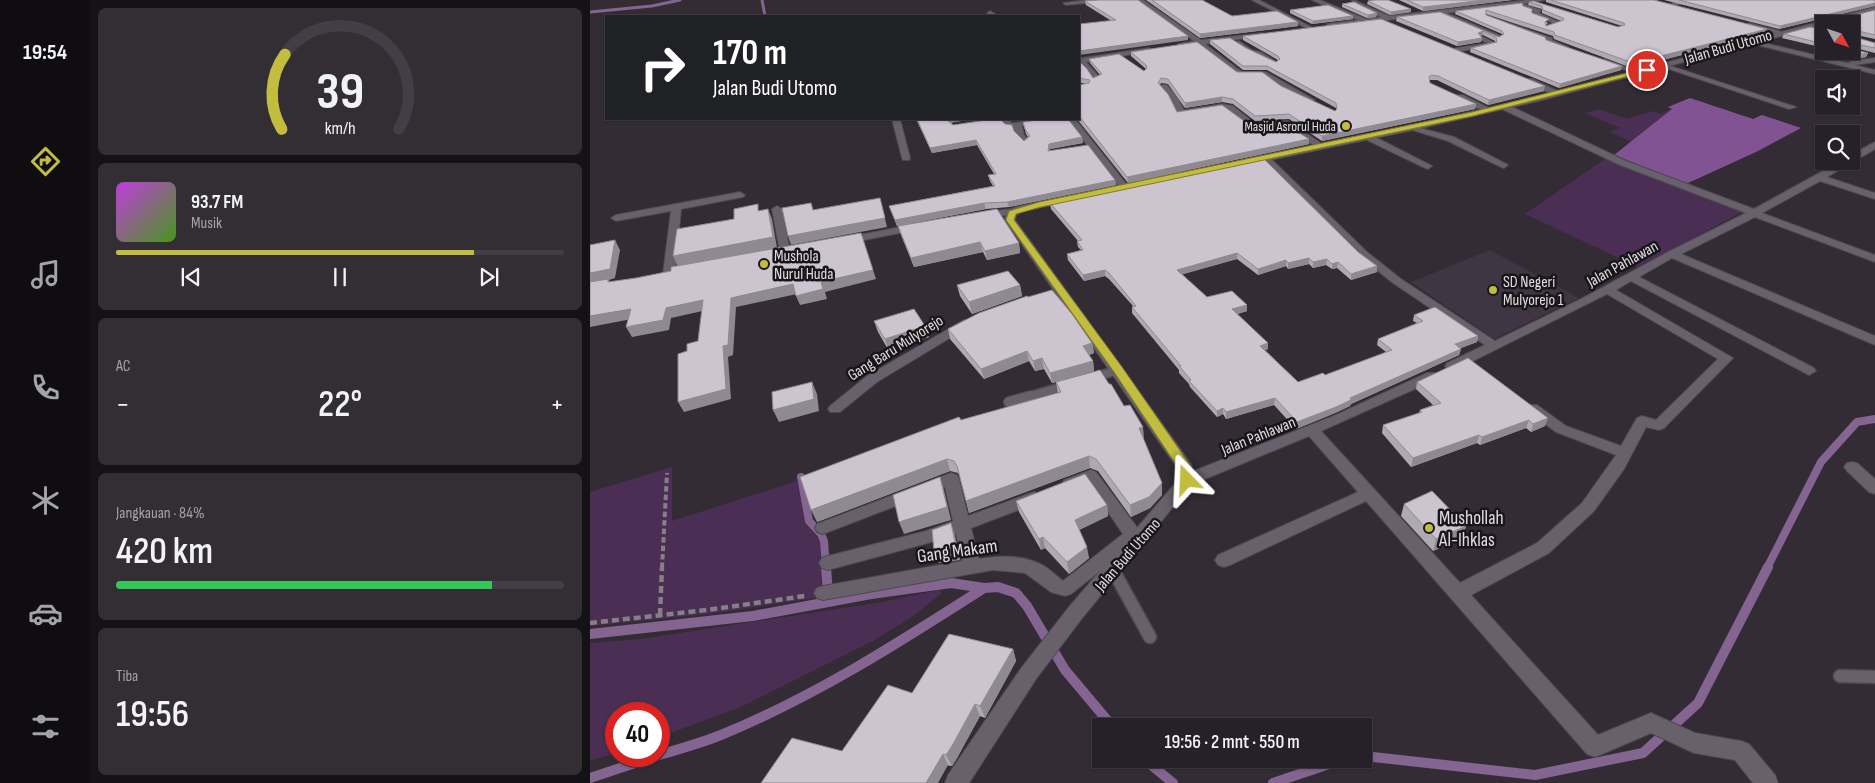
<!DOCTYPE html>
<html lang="id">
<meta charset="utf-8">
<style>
body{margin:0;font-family:"Sofia Sans Condensed",sans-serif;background:#322e34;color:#f1f3f6;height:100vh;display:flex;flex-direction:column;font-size:19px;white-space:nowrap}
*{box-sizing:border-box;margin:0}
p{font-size:16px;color:#a4a3a8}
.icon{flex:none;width:28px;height:28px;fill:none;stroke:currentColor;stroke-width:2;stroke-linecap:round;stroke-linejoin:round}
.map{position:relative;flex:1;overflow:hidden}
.sheet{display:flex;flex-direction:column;gap:8px;padding:8px;background:#151216;width:500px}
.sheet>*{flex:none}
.banner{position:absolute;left:15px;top:15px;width:475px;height:105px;border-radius:0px;box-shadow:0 1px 4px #0004,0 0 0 1px #423e45;background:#202124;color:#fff;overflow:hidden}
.needle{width:32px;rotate:130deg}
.tools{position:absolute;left:1225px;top:15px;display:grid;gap:10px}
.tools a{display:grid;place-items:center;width:45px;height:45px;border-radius:0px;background:#262128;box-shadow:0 1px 4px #0004,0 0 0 1px #423e45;font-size:25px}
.speed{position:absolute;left:15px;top:702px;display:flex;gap:10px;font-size:25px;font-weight:700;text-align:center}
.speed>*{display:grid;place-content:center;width:65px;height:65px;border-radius:50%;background:#262128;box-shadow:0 1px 4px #0004,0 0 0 1px #423e45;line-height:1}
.speed .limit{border:8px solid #d22;background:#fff;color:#111}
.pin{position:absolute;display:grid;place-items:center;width:42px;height:42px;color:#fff;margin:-21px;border:2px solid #fff;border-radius:50%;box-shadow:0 1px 5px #0007}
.me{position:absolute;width:55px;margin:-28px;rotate:339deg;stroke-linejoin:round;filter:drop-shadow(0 0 4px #0008)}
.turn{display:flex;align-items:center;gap:18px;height:105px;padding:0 25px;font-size:22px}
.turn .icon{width:65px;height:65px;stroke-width:2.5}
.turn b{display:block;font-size:35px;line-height:42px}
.big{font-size:38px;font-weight:600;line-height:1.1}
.sheet .card{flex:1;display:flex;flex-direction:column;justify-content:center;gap:8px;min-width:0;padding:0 18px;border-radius:8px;background:#322e34}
.sheet .dial{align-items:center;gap:0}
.dial svg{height:130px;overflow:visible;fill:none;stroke:#423e45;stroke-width:7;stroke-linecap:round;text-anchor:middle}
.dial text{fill:#f1f3f6;stroke:none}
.song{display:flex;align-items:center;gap:15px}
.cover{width:60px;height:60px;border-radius:8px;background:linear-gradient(135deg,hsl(290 70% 55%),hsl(100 70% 35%))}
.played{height:5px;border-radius:2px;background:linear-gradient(90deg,#c3bd3f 80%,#423e45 80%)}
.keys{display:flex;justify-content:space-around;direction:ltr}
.heat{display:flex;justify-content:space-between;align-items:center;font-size:28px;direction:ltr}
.charge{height:8px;border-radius:4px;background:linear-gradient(90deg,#34c759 84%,#423e45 0)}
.trip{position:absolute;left:502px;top:718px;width:280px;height:50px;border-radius:0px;background:#262128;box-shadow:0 1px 4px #0004,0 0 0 1px #423e45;font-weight:600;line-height:50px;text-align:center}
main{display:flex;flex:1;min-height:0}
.tab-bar{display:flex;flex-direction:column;width:90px;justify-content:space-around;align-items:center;background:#0f0d10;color:#a4a3a8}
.tab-bar .icon{width:35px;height:35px}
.tab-bar .active{color:#c3bd3f}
.tab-bar b{font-size:22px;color:#f1f3f6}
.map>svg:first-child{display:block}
</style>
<main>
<nav class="tab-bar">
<b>19:54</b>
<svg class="icon active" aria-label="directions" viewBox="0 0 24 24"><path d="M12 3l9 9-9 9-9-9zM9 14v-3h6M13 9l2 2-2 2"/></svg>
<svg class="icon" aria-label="music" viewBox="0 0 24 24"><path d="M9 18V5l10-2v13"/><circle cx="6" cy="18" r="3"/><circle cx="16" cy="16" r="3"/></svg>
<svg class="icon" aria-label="phone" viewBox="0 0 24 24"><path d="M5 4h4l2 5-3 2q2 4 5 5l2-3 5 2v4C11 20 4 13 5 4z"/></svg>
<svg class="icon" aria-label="climate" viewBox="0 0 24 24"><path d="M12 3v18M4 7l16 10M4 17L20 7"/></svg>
<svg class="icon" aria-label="car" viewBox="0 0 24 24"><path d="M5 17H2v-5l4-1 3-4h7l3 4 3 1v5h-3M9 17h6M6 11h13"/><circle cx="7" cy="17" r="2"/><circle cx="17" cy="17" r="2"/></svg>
<svg class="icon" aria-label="filters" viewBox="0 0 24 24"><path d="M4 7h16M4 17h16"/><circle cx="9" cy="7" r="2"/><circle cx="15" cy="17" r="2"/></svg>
</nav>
<section class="sheet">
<div class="card dial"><svg viewBox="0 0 100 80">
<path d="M14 69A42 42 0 1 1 86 69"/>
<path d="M14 69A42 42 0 0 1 16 23" stroke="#c3bd3f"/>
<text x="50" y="56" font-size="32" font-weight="700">39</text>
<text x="50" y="72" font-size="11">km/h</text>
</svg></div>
<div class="card">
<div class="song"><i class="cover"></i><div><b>93.7 FM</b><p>Musik</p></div></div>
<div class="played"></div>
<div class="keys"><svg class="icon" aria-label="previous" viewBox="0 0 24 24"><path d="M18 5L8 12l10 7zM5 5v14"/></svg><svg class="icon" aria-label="pause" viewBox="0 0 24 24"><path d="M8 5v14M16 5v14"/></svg><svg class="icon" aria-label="next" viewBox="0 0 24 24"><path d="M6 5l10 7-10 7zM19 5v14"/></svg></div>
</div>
<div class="card"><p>AC</p>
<div class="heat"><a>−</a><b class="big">22°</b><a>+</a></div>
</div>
<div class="card"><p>Jangkauan · 84%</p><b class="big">420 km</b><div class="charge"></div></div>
<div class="card"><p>Tiba</p><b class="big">19:56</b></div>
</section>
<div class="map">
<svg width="1285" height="783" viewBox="0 0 1285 783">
<rect width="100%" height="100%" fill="#332c35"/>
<path fill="#3f3543" d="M900 250 989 298 904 339 821 282Z"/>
<path fill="#4a2e54" d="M1009 109 1037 119 1063 111 1070 114 1083 109 1042 142 1019 132 1030 128 995 113Z
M1016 158 1150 211 1152 212 1048 267 935 214Z
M82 467V521L207 481 216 524 230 540 232 597 118 614 0 626V492Z
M349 590 352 593 322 617 283 641 149 708 69 737V714H26V753L0 761V643L51 639 292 602Z"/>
<path fill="#825393" d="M1100 98 1163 119 1172 115 1211 128 1166 152 1096 184 1024 155 1082 109 1078 107Z"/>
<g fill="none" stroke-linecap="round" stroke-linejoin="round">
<path stroke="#846490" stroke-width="3" d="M172 0 175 16
M0 12 62 6 90 0"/>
<path stroke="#846490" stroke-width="8" d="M211 477 219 521 231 534 234 541 236 568
M1177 568 1231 462 1267 422 1285 419"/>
<path stroke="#846490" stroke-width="10" d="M236 567 238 594
M0 634 163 616 281 594 361 583 394 588 408 587 426 593 437 606 475 670 522 726
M69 755C90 749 111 743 131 735 224 697 310 642 394 588
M774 756 945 775 1053 753 1108 703 1178 567
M554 759 583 783
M0 778 66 756
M683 783 754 759"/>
<defs>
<path id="service-far3" d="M866 50 903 44 891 38"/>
<path id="service-far2" d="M502 378 528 370
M437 397 478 385"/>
<path id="service-far1" d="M419 402 441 396"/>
<path id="service" d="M523 570 560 637
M1250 676 1285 677"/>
<path id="minor" d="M498 0H528L476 5 473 3Z
M546 0H553L611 40 673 33 671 36 615 44 652 72H676L725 100 718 102 673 75H648L608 44 588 46V44L604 41Z
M662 0H669L723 28 718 29Z
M722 0H730L776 19 791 17 762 3V1H766L799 16 938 0H955L933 4 951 10 949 13 971 23 956 28V26L963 23 942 14 944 11 926 5 857 13 911 36V38L909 39 849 14 739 27 737 24 768 20Z
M1094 0H1105L1079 7 1076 5Z
M400 11 408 16H401L397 13Z
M896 15 962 38V40L978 47 975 49 956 42V40L896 17Z
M1159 23 1190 31 1191 32 1188 34 1157 26Z
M1157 39 1258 63 1261 61 1285 58V62L1264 65 1285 70V74L1155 42V40Z
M649 41 662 50 671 52 688 63 683 64C671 57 658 53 647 44V42Z
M559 48 562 50 561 51 496 62 511 79 507 81 489 63V57L492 58Z
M1014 59 1048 71 1049 72 1044 73 1012 62 1011 61Z
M1070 64H1074L1206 107 1199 109 1070 66Z
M936 79H942L972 93 965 95 936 83Z
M571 85H577L587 97 594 110 632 104 643 106 664 123 698 121 735 146 728 148 693 126 659 128 637 110 632 108 588 115 580 98 570 87Z
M867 95H873L903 110 896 112 867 99Z
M912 105H918L1036 161 1164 209 1251 161H1261V155L1285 142V149L1237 177 1285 193V199L1230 181 1172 213 1285 255V262L1165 217 1091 254 1285 336V345L1082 258 1049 277 1224 368 1226 371 1219 375 1041 281 1026 290 1143 358 1074 428 1069 430 1056 427 1034 469 1004 511 959 553 881 595 1008 735 1061 713 1105 733 1151 741 1159 744 1185 775 1188 783H1163L1145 760 1104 753 1061 733 1005 757 997 754 776 501 640 565 634 567 628 565 625 560 628 555 768 492 719 436 603 484 597 486 591 484 589 480 591 476 746 415 837 373H847L849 376 847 379 731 431 870 583 947 543 992 503 1026 455 966 432 937 411 935 408 937 405H947L976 426 1031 446 1047 418 1052 416 1066 420 1128 359 1017 294 867 369H857L855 366 857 363 895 345 803 283 769 256 671 158 672 156H678L777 252 811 279 905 341 993 298 1078 252 1156 213 1030 165 912 109Z
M302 119H310L320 158 319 160H313L312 158Z
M409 119H417L422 123 450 119H467L463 121 432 126 434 135 439 141 435 144 426 135 424 128H417Z
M477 119H485L537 185V189H531Z
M819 125 864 137 918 165 914 168 911 167 858 141 819 129Z
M775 135H781L842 166 838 169 835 168 775 139Z
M150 192 155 195 153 197 91 209 85 274 79 277 73 274 81 211 26 221 21 218 26 215Z
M187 206 192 209 200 252 195 255 190 252 182 209Z
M422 209 427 212 426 214 392 218 387 215 392 212Z
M326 224 331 227 330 229 254 244 249 241 254 238Z
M374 320 378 321 380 324 378 327 287 382 250 412H240L238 409 240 406 277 376Z
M1262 462 1267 463 1285 479V494L1279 492 1257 471 1254 467 1257 463Z
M501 470 506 472 549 530 556 533 558 538 556 543 550 544 545 543 481 594 475 596 461 592 435 573 403 570 233 600 227 598 224 593 227 588 233 586 372 561 366 533 338 543 238 570 232 568 229 563 232 558 238 556 336 531 363 521 355 487 233 534 227 532 225 528 227 524 361 473 367 475 369 479 378 516 438 494 444 492 450 494 452 498 450 502 381 528 389 559C410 555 435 555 454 566 461 570 466 576 473 581L533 534 498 483 480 490 474 488 472 484 474 480Z"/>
<path id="tertiary" d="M1285 7V11L948 101 823 130 656 165 652 162 656 159 823 125 947 97Z
M594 172 597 173V177L433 211 426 215 425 220 601 464 605 480 493 617 446 679 379 783H355L358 775 432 667 479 607 589 479 588 469 415 220C416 211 422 208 430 206Z"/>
</defs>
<use href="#service-far3" stroke="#4d494f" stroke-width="5"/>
<use href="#service-far2" stroke="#4d494f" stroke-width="11"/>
<use href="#service-far1" stroke="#4d494f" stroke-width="12"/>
<use href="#service" stroke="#4d494f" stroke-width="15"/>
<use href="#minor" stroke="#4d494f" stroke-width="2"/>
<use href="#tertiary" stroke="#4d494f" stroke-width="2"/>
<path stroke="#858087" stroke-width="4" stroke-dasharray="5.5 3" stroke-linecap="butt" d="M72 568 77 473"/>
<path stroke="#858087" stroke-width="4.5" stroke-dasharray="7 4" stroke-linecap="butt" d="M70 615 72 567
M0 623 117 610 215 596"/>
<use href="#service-far3" stroke="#68616b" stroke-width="4"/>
<use href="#service-far2" stroke="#68616b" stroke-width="8"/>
<use href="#service-far1" stroke="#68616b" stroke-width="10"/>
<use href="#service" stroke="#68616b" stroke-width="12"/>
<use href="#minor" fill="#68616b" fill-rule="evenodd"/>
<use href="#tertiary" fill="#68616b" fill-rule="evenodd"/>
</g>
<path fill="#afa9b2" d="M556 0H612L642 16 708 26 610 38Z
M809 0H922L833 11Z
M956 0H1064L1177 29 1176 33 1042 68 964 39 963 36 896 14V15L1031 70 969 88 880 52 881 48 905 42V41L893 35 890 36 892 38 891 42 867 46 806 21 807 17 850 12 909 37 912 35V34L865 14 866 11 933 6 942 13 958 23 956 25V26L971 21 952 13V9L938 5 939 2 1028 27 1032 26 956 2Z
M1074 0H1285V6L1189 29Z
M495 1 598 36V40L520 20 496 5Z
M778 1 821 12 800 15 777 4Z
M752 4 787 13 786 17 777 18 752 7Z
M700 10 763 19 722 24 700 13Z
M1285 10V39L1261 34V24H1234Z
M1234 30V48L1192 38 1194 34Z
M653 36 954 91 898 105 847 80H840V83L886 104 885 109 732 141 699 119 665 121 643 104 632 102 595 108 578 84 571 83 570 85 587 112 658 124 719 144 538 183 487 119H489V85L495 84 489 82V84V61L503 78 510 75 500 63 499 59 554 71 556 69 541 56V52L647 72 691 86 745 111 746 110V108L677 70H653L620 44V40L656 48 686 62 688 60 653 40Z
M1261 36 1285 43V53L1261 47Z
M1261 49 1278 53 1276 57 1271 58 1246 51H1261Z
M326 119H386L364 122 361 123 363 125 415 124 434 141 438 137 436 134 433 122 492 137 493 143 460 149 459 151 525 180 526 185 419 207 396 209 307 226 299 206 403 186 400 181 398 175 404 174 387 145 342 153Z
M460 203 768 252 787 266V272L761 280 747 268 742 269 736 265 723 268 719 264 698 269 696 266 668 275 647 259 592 274 617 297 657 305V311L647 314 678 349 675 350 708 382 735 375 796 352 787 345 788 339 827 323 823 321 824 315 888 336 887 342 870 348 871 349 869 355 761 404 760 406 745 413 706 429 684 405 636 419 633 414 627 417 600 387 599 384 589 373V370L542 313V307L543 306 519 279 515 276 494 281 478 260 477 254 491 250 488 247 487 241H488L461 209Z
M308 226 429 243 430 253 397 260 393 252 324 267 311 235Z
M367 285H430L432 296 382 314 370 296Z
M438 297 502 343 504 353 499 355 503 361 504 371 462 383 454 369 445 371 439 361 394 379 360 339 358 329Z
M284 321 339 337 299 351 288 332Z
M878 358 955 426 941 432 936 428 890 445 887 443 821 467 792 433 793 425 829 413 830 410 843 405 826 389 827 382Z
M466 382 534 406 553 427V438L572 495 560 508 541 517 508 471 500 468 379 513 370 477 368 473 360 471 227 522 371 420 468 393Z
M426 501 517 505 518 516 489 530 499 558 479 574 455 548 451 550 429 512Z
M814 504 876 526 872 539 843 551 811 516Z
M423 649 426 661 395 718 390 716 367 758 362 766 252 751 322 693Z"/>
<path fill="#8f8991" d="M895 0H922L833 11V7Z
M1285 3V6L1189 29 1190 26Z
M821 9V12L800 15 801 12Z
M787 13 786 17 777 18 778 15Z
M763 16V19L722 24 723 21Z
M708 22V26L610 38V34Z
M1177 29 1176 33 1042 68 1043 63Z
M893 31V35L887 37 888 33Z
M598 36V40L489 55V51Z
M892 38 891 42 867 46 868 42Z
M1278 53 1276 57 1271 58 1273 54Z
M1032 66 1031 70 969 88 970 84Z
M955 86 954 91 898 105 899 100Z
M632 97V102L595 108V103Z
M886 104 885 109 732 141V136Z
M360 119H386L364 122 358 125 357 120Z
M422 119H439L423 121Z
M492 137 493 143 460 149 459 156 458 151 459 144Z
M719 139V144L538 183 537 177Z
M386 140 387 145 342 153 340 148Z
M525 180 526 185 419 207 417 202Z
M290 198 297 227 201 245 198 236Z
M394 203 396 209 307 226 305 220Z
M178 209 182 219 187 248 88 267 83 256Z
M25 240 30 250 25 278 19 280 24 288 0 284V273Z
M390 242 393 252 324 267 321 258Z
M429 243 430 253 397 260 395 251Z
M647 253V259L587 276V270Z
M719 258V264L698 269V263Z
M737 259 736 265 723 268V262Z
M696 260V266L668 275V269Z
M748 262 747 268 742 269V264Z
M787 266V272L761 280V274Z
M283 270 286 279 235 292 237 299 210 305 206 296 231 282Z
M515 270V276L494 281 493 275Z
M203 284 207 294 146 307 143 355 138 357 141 399 94 412 88 402 141 298Z
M430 285 432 296 382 314 379 302Z
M113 300 117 310 81 318 79 330 42 337 36 327 76 308Z
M657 305V311L642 316V309Z
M41 309 47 318 0 327V316Z
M335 326 339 337 299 351 295 339Z
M888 336 887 342 864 351 865 344Z
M502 343 504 353 495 356 493 346Z
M678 343V349L670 352V346Z
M871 349 869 355 761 404 760 406 745 413 706 429 707 422Z
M437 351 439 361 394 379 391 369Z
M452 358 454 369 445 371 443 361Z
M503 361 504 371 462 383 460 373Z
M222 382 227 394 229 411 189 422 183 410Z
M685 398 684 405 636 419V412Z
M633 408V414L627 417V411Z
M958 418 955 426 941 432 943 424Z
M939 420 936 428 890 445 892 437Z
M553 427 554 438 550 439 549 428Z
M889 435 887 443 821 467 823 458Z
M499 456 500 468 379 513 376 501Z
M357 459 360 471 227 522 221 510Z
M350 477 354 490 361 520 314 534 309 522Z
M572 483V495L560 508 541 517 540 505Z
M517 505 518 516 487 531 485 520Z
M361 523 365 535 370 560 349 563 344 551Z
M876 526 872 539 843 551 846 539Z
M453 537 455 548 451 550 449 539Z
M497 547 499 558 479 574 477 562Z
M423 649 426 661 395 718 390 706Z
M385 704 390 716 367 758 362 766 356 755Z
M353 754 358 765 348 783H336Z"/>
<path fill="#ccc4cf" stroke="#8f8991" d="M509 0H548L598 36 489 51V24L526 20 495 1Z
M562 0H612L642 16 687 11 708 22 610 34Z
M785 0H798L821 9 801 12 778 1Z
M817 0H895L833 7Z
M961 0H1064L1177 29 1043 63 965 35 964 32 896 10V15L955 37 956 40 1032 66 970 84 881 48 907 42 906 37 893 31 888 33 892 38 868 42 807 17 850 12 909 37 914 34 912 31 866 11 932 3 933 6 942 9V13L959 19 955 22 956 26 974 20 973 18 953 10 952 6 939 2 943 1 1028 27 1035 25 1034 23Z
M1089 0H1285V3L1190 26Z
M764 2 787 13 778 15 752 4Z
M738 5 763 16 723 21 700 10Z
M1285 10V35L1264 30 1261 31V24L1234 23Z
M791 19 955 86 899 100 848 76 841 75 839 77 840 83 886 104 732 136 699 114 665 116 643 99 632 97 595 103 578 79 571 78 568 83 578 94 587 112 632 105 658 124 693 123 719 139 537 177 489 116V85L499 83 500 80 489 78V61L497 69 503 78 512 74 499 59 529 54 554 71 557 68 556 65 541 52 607 42 647 72H672L691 86 745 111 747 109 746 103 677 66H653L620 40 640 38 656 48 686 62 690 59 688 56 653 36Z
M1220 27 1234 30V44L1194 34Z
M1261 36 1285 43V48L1262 43 1261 44Z
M1261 49 1278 53 1273 54 1261 51Z
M327 119H360L357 120 363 125 403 119H410L415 124 422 125 424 131 434 141 440 136 435 129 433 122 456 119H478L492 137 459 144 458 151 498 145 525 180 417 202 394 203 305 220 299 206 405 186 398 175 406 174 386 140 340 148Z
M673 158 768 252 787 266 761 274 748 262 742 264 737 259 723 262 719 258 698 263 696 260 668 269 647 253 587 270 617 297 642 291 657 305 642 309 678 343 670 346 708 382 733 373 735 375 802 350 788 339 833 321 824 315 845 307 888 336 865 344 871 349 760 398 761 400 746 407 707 422 685 398 636 412 633 408 627 411 599 381 601 380 589 366H591L542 307 546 306 519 273 515 270 493 275 477 254 493 250 487 241 492 240 460 203Z
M290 198 295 218 198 236 192 208 221 203 223 210Z
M168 204V211L178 209 183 237 83 256 87 229 144 219V209Z
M407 209 429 243 395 251 390 242 321 258 308 226Z
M271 233 283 270 231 282 233 289 206 296 203 284 141 298 138 345 133 346 136 389 88 402V354L97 351V344L108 341 113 300 76 308 73 320 36 327 41 309 0 316V282L18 279V282L46 278 81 271V267Z
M25 240 20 269 0 273V245Z
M418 271 430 285 379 302 367 285Z
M462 290 482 314 502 343 493 346 503 361 460 373 452 358 443 361 437 351 391 369 358 329 389 313 437 296 438 297Z
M324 309 335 326 295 339 284 321Z
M878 358 958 418 943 424 939 420 892 437 889 435 823 458 793 425 832 412 830 410 851 403 827 382Z
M510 370 519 384H521L534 406 540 405 553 427 549 428 572 483 559 497 540 505 506 459 499 456 376 501 367 466 364 461 357 459 221 510 210 477 369 417 371 420 471 392 466 382Z
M222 382 224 399 183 410 182 392Z
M495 474 517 505 485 520 497 547 477 562 453 537 449 539 426 501Z
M350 477 357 507 309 522 303 495Z
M842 491 876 526 846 539 814 504Z
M361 523 366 547 344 551 342 530Z
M359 634 423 649 390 706 385 704 362 746 356 755 353 754 336 783H171L202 738 252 751 298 685 322 693Z"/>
<path fill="#c3bd3f" stroke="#7f7b29" d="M1057 68 1059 71 883 116 451 207 426 214 424 220 532 367 600 465 604 480 602 484H593L589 469 524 372 416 220 419 211 449 202 882 112Z"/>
<g fill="#c3bd3f" stroke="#19161a" stroke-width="2">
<circle cx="756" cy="126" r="5"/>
<circle cx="174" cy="264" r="5"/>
<circle cx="903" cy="290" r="5"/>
<circle cx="839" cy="528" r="5"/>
</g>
<g text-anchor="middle" stroke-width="5" stroke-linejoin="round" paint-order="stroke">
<g font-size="14" fill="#e0dce2" stroke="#19161a" text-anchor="end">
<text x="746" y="131">Masjid Asrorul Huda</text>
</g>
<g font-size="16" fill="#e0dce2" stroke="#19161a">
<text transform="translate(1138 46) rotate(-16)" y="6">Jalan Budi Utomo</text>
<text transform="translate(1032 263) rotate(-29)" y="6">Jalan Pahlawan</text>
<text transform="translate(305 347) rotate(-32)" y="6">Gang Baru Mulyorejo</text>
<text transform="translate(668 435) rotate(-22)" y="6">Jalan Pahlawan</text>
<text transform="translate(537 554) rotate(-49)" y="6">Jalan Budi Utomo</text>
</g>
<g font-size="16" fill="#e0dce2" stroke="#19161a" text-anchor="start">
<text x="184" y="261">Mushola<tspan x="184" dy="18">Nurul Huda</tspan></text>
<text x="913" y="287">SD Negeri<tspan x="913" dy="18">Mulyorejo 1</tspan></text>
</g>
<g font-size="19" fill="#e0dce2" stroke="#19161a" text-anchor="start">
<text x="849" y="524">Mushollah<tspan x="849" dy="22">Al-Ihklas</tspan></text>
</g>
<g font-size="19" fill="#e0dce2" stroke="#19161a">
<text transform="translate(367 550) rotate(-8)" y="7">Gang Makam</text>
</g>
</g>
</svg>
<div class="tools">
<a><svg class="needle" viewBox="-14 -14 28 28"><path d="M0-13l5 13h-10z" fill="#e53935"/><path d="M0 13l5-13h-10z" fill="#a4a3a8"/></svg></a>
<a><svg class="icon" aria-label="sound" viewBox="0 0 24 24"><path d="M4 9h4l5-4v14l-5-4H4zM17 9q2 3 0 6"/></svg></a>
<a><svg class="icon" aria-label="search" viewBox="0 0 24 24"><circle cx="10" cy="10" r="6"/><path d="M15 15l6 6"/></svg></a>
</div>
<div class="speed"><div class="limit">40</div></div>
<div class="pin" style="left:1057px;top:70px;background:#d93025"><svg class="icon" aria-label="arrive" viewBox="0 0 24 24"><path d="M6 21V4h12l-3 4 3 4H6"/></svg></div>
<svg class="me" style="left:597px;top:480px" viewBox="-20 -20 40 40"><path d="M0-17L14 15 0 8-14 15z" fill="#c3bd3f" stroke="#fff" stroke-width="4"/></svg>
<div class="trip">19:56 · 2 mnt · 550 m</div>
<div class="banner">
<div class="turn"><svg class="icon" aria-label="right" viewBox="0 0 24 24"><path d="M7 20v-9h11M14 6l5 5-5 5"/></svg><div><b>170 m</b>Jalan Budi Utomo</div></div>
</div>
</div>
</main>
